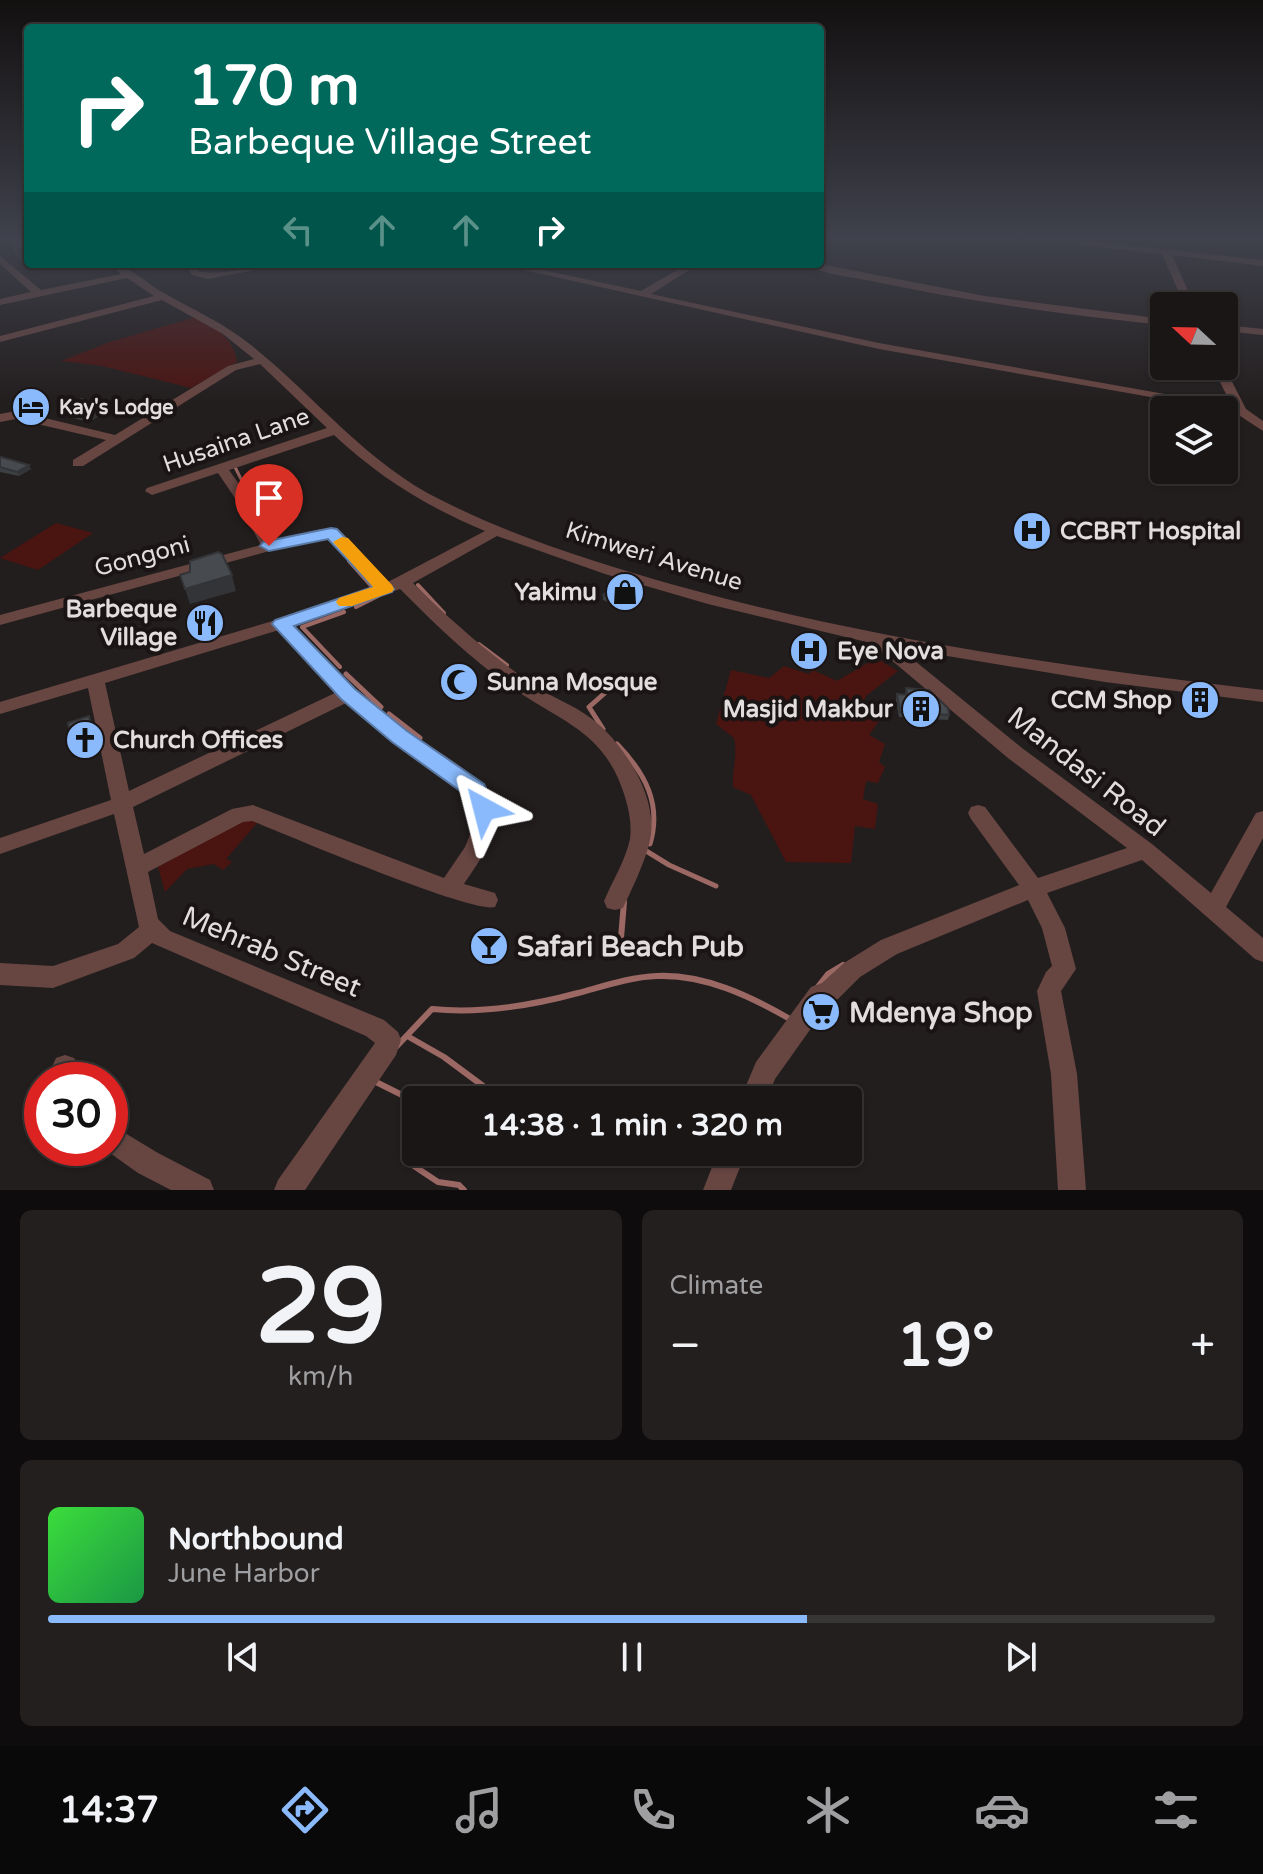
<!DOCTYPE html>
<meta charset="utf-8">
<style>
body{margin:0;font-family:"Varela Round",sans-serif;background:#231f1f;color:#f1f3f6;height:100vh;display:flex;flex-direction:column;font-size:30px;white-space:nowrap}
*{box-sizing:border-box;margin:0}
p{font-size:26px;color:#9f9fa1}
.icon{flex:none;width:44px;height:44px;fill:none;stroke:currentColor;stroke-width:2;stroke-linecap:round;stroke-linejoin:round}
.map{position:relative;height:1190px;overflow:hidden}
.drawer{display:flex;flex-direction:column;gap:20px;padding:20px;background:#0e0c0c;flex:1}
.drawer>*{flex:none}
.guide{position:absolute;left:24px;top:24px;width:800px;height:244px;border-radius:8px;box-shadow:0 2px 6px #0004,0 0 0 2px #383535;background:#00695c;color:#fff;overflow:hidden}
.needle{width:52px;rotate:292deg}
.controls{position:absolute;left:1150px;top:292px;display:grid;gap:16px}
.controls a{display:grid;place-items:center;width:88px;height:88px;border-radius:8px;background:#1a1616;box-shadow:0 2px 6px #0004,0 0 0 2px #383535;font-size:40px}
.speed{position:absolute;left:24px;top:1062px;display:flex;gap:16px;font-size:40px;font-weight:700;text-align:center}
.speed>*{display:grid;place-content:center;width:104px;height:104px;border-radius:50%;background:#1a1616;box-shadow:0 2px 6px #0004,0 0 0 2px #383535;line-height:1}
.speed .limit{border:12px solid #d22;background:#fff;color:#111}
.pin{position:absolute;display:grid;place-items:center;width:68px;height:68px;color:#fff;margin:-82px -34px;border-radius:50% 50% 50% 0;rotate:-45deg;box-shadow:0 0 8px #0007}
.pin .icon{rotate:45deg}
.me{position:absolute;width:88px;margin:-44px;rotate:322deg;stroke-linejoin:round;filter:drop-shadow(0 0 6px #0008)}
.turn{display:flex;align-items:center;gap:28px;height:168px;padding:0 32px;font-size:36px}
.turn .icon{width:104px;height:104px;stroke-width:2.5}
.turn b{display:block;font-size:56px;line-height:68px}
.lanes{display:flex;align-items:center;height:76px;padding:0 32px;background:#0003;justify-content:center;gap:40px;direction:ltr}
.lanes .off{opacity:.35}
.big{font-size:60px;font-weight:700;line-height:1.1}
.drawer .widget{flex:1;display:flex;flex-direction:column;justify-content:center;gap:12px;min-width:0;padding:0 28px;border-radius:12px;background:#231f1f}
.drawer .dial{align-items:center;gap:0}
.dial b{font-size:104px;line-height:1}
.song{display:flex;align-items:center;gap:24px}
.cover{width:96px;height:96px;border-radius:12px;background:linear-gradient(135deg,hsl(120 70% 55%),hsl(140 70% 35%))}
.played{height:8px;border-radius:4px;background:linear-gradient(90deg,#8abafc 65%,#383535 65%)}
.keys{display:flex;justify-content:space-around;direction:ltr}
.heat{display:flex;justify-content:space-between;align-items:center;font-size:44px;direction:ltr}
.drawer .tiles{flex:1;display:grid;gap:20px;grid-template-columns:1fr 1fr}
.widget:last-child{grid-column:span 2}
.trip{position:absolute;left:402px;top:1086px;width:460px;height:80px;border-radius:8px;background:#1a1616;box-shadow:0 2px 6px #0004,0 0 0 2px #383535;font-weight:700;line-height:80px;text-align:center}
.tabs{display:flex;height:128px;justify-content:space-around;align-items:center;background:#0a0909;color:#9f9fa1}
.tabs .icon{width:56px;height:56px}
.tabs .selected{color:#8abafc}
.tabs b{font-size:36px;color:#f1f3f6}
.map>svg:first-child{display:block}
</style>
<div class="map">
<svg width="1263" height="1190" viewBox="0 0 1263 1190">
<rect width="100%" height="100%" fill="#231e1e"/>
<path fill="#4a1411" d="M196 317C215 326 234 339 237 362L191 388 102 366 61 361 110 342Z
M56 523 93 533 38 570 0 558Z
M876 658 898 671 866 696 862 705 871 709 879 721 869 735 885 744 879 762 885 767 878 783 866 781 863 799 878 804 875 829 855 826 851 863 786 862 751 795 733 787C732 769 738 757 734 738L716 724 731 670 769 678 784 666 809 674 813 670 837 681Z
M246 818 257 823 226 859 232 862 223 870 214 864 187 869 165 892 158 867Z"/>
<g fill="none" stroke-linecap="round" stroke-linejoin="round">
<path stroke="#9b6863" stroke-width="3" d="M235 467 243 483
M246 489 248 495"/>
<path stroke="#9b6863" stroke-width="4" d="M248 493 250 499
M334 541 345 555
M349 561 374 589 371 590
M418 585 444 613
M356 607 378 596
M479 644 507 665
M340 667 302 627 344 612"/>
<path stroke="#9b6863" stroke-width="5" d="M346 674 381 707
M389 714 420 738
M603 729 589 707 615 684 642 691
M617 744C645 773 662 804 650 844L645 843
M643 849 669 865 716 886"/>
<path stroke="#9b6863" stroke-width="6" d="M621 938 624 902
M817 988 828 974 843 965
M409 1037 444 1057 502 1100
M396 1047 432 1009C482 1014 530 1006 578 993 604 986 630 977 657 976 704 974 750 996 790 1019
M376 1082 416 1102
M416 1150 408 1162 438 1182 459 1185 464 1190"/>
<path fill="#674642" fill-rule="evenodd" d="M1027 237H1053L1263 260V266L1172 255 1195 306H1185L1162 254 1031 240Z
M0 256 41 290 121 274 109 264C129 264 147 284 164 293 193 310 224 323 251 345 315 396 366 463 441 500 516 538 597 563 678 586 869 639 1066 667 1263 690V702L1105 682 899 648 1022 748 1152 844 1211 893 1256 813 1263 811V838L1226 907 1263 938V962L1255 959 1142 860 1047 893 1065 928 1076 969 1061 991 1077 1074 1086 1190H1058L1051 1074 1037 991 1046 972 1052 966 1042 928 1028 900 897 954 860 977 838 999 829 1003 775 1079 766 1100H740L756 1062 811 987 822 983 844 963 881 940 1019 885 971 819 968 813 971 807 978 805 985 807 1038 878 1127 848 1008 758 871 643 708 604 605 574 497 536 413 583C449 619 487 652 529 682 548 696 573 704 592 719 624 743 659 798 650 840 646 860 632 889 623 908L615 910 607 908 604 901C612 882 626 859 630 839 632 824 629 811 625 797 606 735 569 725 520 693 476 664 437 626 400 589L293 626C326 662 362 697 401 727 425 745 455 759 476 780 485 788 493 800 494 812 498 837 477 864 464 884L495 893 498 900 495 907C472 914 287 835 252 821L243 822 148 872 158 919 170 931 384 1020 398 1032 401 1040 396 1055 305 1190H274L278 1180 375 1043 366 1036 152 943 134 958 53 988 0 985V963L53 966 118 944 139 927 114 814 0 854V838L111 800 88 688 0 714V702L276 620 375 587 331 538 321 537 0 625V615L261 545 237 501 218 473 152 495 145 491 147 488 327 428 260 364 236 370 83 466H73V460L106 440 16 419 0 422V414L16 411 115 435 228 366 254 359 223 334 162 300 0 342V336L154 296 127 278 0 305V299L31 292 0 264ZM334 435C379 477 427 507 485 531L388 582 340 531 321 529 274 541 251 501 229 470ZM279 630 337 692 129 791 105 683ZM348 702 406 750 458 786 470 799 474 811 471 832 465 847 444 878 253 805 232 809 144 854 133 807Z
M184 264H194L198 271C223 277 259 264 287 264L208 279 192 275Z
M497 264H515L641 291 687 264H699L651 294 879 343 1232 406 1212 366H1224L1246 409 1263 421V431L1237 414 1224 410 879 349Z
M804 264H820L985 296 1164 319V325C1067 315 971 302 876 282 854 277 824 275 804 264Z
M1224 325 1263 329V335L1224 331Z
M65 1055 74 1058 88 1080H59L52 1067 56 1058Z
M110 1124 158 1153 210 1180 214 1190H171L138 1173 103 1148H110Z
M718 1152H746L731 1190H703Z"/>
</g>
<path fill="#3d4043" d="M4 237H26L28 239V260L21 261Z
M101 404 104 413 89 422 69 417 66 408Z
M0 458 31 469 19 476 0 472Z
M643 588 623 608 603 600V595Z
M906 688 949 715 948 720 899 717 896 700 897 694 905 695Z
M1190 690 1216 707 1214 712 1187 708V695Z"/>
<path fill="#323437" d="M28 247V260L21 261 17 249Z
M101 404 104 413 89 422 86 412Z
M29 465 31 469 19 476 17 472Z
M232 575 236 591 190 604 185 589Z
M643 583V588L623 608V602Z
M89 716 98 752 76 759 74 754Z"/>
<path fill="#474a4e" stroke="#323437" stroke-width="2" d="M7 237H26L28 239V247L17 249Z
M81 399 101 404 86 412 66 408Z
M1 457 29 465 17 472 0 467V458Z
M218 552 222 554 232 575 185 589 180 575 190 572V561Z
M622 577 643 583 623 602 603 595Z
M906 688 929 690 948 708 949 715 900 712 897 694 907 695Z
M1190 690 1216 695V707L1189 703Z
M89 716 96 746 74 754 68 723Z"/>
<linearGradient id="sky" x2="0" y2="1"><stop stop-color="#131010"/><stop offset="0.59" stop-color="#3f414c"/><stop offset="1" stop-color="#3f414c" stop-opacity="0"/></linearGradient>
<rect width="1263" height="403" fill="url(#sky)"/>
<path fill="#8abafc" stroke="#5a79a4" stroke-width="2" d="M331 528 337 529 394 589 392 592 294 626 355 689 407 731 484 784 495 809 492 815 484 817 475 815 467 796 392 742 341 699 272 624 275 620 373 587 328 539 269 551 260 546 263 542Z"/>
<path fill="#f59e0b" d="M342 537 348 538 392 585 394 589 392 592 352 606H339L336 602 339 598 373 587 333 542Z"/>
<defs>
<symbol id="hotel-disc" viewBox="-11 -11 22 22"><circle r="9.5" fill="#8abafc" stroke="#1a1514"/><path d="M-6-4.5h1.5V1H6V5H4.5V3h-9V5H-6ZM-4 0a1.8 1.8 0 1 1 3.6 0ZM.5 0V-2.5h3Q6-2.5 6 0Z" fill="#111"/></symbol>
<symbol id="hospital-disc" viewBox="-11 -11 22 22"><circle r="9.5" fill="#8abafc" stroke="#1a1514"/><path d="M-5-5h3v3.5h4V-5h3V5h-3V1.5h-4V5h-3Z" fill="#111"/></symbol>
<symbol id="shop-disc" viewBox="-11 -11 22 22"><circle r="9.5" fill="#8abafc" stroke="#1a1514"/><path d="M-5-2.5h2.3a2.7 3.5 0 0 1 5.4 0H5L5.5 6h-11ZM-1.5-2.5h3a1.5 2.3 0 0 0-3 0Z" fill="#111"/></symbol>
<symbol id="restaurant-disc" viewBox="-11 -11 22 22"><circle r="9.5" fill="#8abafc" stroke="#1a1514"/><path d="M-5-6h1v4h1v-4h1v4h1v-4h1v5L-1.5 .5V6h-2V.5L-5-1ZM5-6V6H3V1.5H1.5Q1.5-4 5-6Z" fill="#111"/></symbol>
<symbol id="mosque-disc" viewBox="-11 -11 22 22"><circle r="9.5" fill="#8abafc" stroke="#1a1514"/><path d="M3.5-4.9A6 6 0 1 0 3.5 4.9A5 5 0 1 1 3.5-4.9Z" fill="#111"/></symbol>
<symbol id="building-disc" viewBox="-11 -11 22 22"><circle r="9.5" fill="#8abafc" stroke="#1a1514"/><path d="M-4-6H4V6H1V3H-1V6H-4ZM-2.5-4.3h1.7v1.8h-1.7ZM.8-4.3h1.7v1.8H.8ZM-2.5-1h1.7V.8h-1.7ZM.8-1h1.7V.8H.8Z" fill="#111"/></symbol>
<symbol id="church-disc" viewBox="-11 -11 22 22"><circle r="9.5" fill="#8abafc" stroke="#1a1514"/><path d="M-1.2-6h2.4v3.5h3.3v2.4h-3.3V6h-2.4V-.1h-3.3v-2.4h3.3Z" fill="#111"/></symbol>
<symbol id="bar-disc" viewBox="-11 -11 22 22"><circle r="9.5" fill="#8abafc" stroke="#1a1514"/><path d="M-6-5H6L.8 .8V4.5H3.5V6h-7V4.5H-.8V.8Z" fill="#111"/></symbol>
<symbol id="supermarket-disc" viewBox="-11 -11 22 22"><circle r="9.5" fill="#8abafc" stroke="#1a1514"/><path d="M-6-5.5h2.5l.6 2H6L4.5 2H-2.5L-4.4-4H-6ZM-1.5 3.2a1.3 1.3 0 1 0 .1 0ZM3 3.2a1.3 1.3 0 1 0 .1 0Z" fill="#111"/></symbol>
</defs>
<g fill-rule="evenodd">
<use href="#hotel-disc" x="9" y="385" width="44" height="44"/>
<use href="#hospital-disc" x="1010" y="509" width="44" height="44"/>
<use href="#shop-disc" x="603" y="570" width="44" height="44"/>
<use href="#restaurant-disc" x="183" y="601" width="44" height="44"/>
<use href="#hospital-disc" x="787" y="629" width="44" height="44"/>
<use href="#mosque-disc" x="437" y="660" width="44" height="44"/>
<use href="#building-disc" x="1178" y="678" width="44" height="44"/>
<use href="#building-disc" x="899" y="687" width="44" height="44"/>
<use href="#church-disc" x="63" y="718" width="44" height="44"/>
<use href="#bar-disc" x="467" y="924" width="44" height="44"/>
<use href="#supermarket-disc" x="799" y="990" width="44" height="44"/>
</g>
<g text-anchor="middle" stroke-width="8" stroke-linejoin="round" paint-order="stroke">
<g font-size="20" font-weight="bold" fill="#e2dede" stroke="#1a1514" text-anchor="start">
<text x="59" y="414">Kay's Lodge</text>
</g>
<g font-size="24" fill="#e2dede" stroke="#1a1514">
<text transform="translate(236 440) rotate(-19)" y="8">Husaina Lane</text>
<text transform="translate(142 556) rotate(-15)" y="8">Gongoni</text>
<text transform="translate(654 556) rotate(17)" y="8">Kimweri Avenue</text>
</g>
<g font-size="24" font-weight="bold" fill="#e2dede" stroke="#1a1514" text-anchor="start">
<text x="1060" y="539">CCBRT Hospital</text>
<text x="597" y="600" text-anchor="end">Yakimu</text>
<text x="177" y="617" text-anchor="end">Barbeque<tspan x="177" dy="28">Village</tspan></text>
<text x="837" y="659">Eye Nova</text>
<text x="487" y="690">Sunna Mosque</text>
<text x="1172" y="708" text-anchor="end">CCM Shop</text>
<text x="893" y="717" text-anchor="end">Masjid Makbur</text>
<text x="113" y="748">Church Offices</text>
</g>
<g font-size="28" fill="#e2dede" stroke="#1a1514">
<text transform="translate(1087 771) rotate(38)" y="10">Mandasi Road</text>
<text transform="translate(272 951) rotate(23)" y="10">Mehrab Street</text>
</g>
<g font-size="28" font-weight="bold" fill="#e2dede" stroke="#1a1514" text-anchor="start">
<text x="517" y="956">Safari Beach Pub</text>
<text x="849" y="1022">Mdenya Shop</text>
</g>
</g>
</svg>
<div class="controls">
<a><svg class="needle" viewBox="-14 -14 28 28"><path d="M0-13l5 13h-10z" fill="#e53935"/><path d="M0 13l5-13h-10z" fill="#9f9fa1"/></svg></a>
<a><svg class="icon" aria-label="layers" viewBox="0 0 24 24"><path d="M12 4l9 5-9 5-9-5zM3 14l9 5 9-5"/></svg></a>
</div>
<div class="speed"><div class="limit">30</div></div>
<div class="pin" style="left:269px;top:546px;background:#d93025"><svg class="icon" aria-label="arrive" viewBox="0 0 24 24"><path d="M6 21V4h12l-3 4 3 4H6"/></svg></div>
<svg class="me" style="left:484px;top:809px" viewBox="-20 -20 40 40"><path d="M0-17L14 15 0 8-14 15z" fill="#8abafc" stroke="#fff" stroke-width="4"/></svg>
<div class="trip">14:38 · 1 min · 320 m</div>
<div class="guide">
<div class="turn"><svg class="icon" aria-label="right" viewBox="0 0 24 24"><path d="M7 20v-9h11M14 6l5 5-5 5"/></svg><div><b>170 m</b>Barbeque Village Street</div></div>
<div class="lanes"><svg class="icon off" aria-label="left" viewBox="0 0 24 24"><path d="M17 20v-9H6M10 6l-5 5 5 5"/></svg><svg class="icon off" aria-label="ahead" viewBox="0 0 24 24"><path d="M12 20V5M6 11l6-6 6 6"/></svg><svg class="icon off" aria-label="ahead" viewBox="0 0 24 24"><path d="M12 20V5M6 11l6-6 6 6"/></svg><svg class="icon" aria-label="right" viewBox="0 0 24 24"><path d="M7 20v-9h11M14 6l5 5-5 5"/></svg></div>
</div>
</div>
<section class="drawer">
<div class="tiles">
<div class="widget dial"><b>29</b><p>km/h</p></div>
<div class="widget"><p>Climate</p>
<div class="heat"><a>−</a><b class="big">19°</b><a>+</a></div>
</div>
<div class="widget">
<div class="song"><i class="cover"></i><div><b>Northbound</b><p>June Harbor</p></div></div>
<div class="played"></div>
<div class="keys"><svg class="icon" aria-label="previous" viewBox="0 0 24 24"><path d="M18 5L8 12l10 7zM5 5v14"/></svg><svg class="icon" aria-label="pause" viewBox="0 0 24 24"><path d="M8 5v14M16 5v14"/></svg><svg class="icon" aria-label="next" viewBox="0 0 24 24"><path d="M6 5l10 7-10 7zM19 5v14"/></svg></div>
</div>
</div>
</section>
<nav class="tabs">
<b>14:37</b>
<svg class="icon selected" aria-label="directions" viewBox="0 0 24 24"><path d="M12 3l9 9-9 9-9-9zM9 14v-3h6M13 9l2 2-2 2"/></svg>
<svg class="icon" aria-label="music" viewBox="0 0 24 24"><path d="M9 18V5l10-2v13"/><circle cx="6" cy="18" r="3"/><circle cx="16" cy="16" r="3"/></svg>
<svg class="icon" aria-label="phone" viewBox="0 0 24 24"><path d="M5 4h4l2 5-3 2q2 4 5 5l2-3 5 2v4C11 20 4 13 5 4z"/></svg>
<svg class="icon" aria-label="climate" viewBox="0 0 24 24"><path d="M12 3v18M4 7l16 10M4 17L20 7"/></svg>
<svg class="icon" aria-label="car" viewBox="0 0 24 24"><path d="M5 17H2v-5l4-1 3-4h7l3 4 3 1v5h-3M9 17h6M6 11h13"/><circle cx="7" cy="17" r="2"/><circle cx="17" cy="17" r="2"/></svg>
<svg class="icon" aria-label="filters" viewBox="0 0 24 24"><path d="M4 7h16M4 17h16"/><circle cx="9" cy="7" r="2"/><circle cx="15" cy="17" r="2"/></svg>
</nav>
